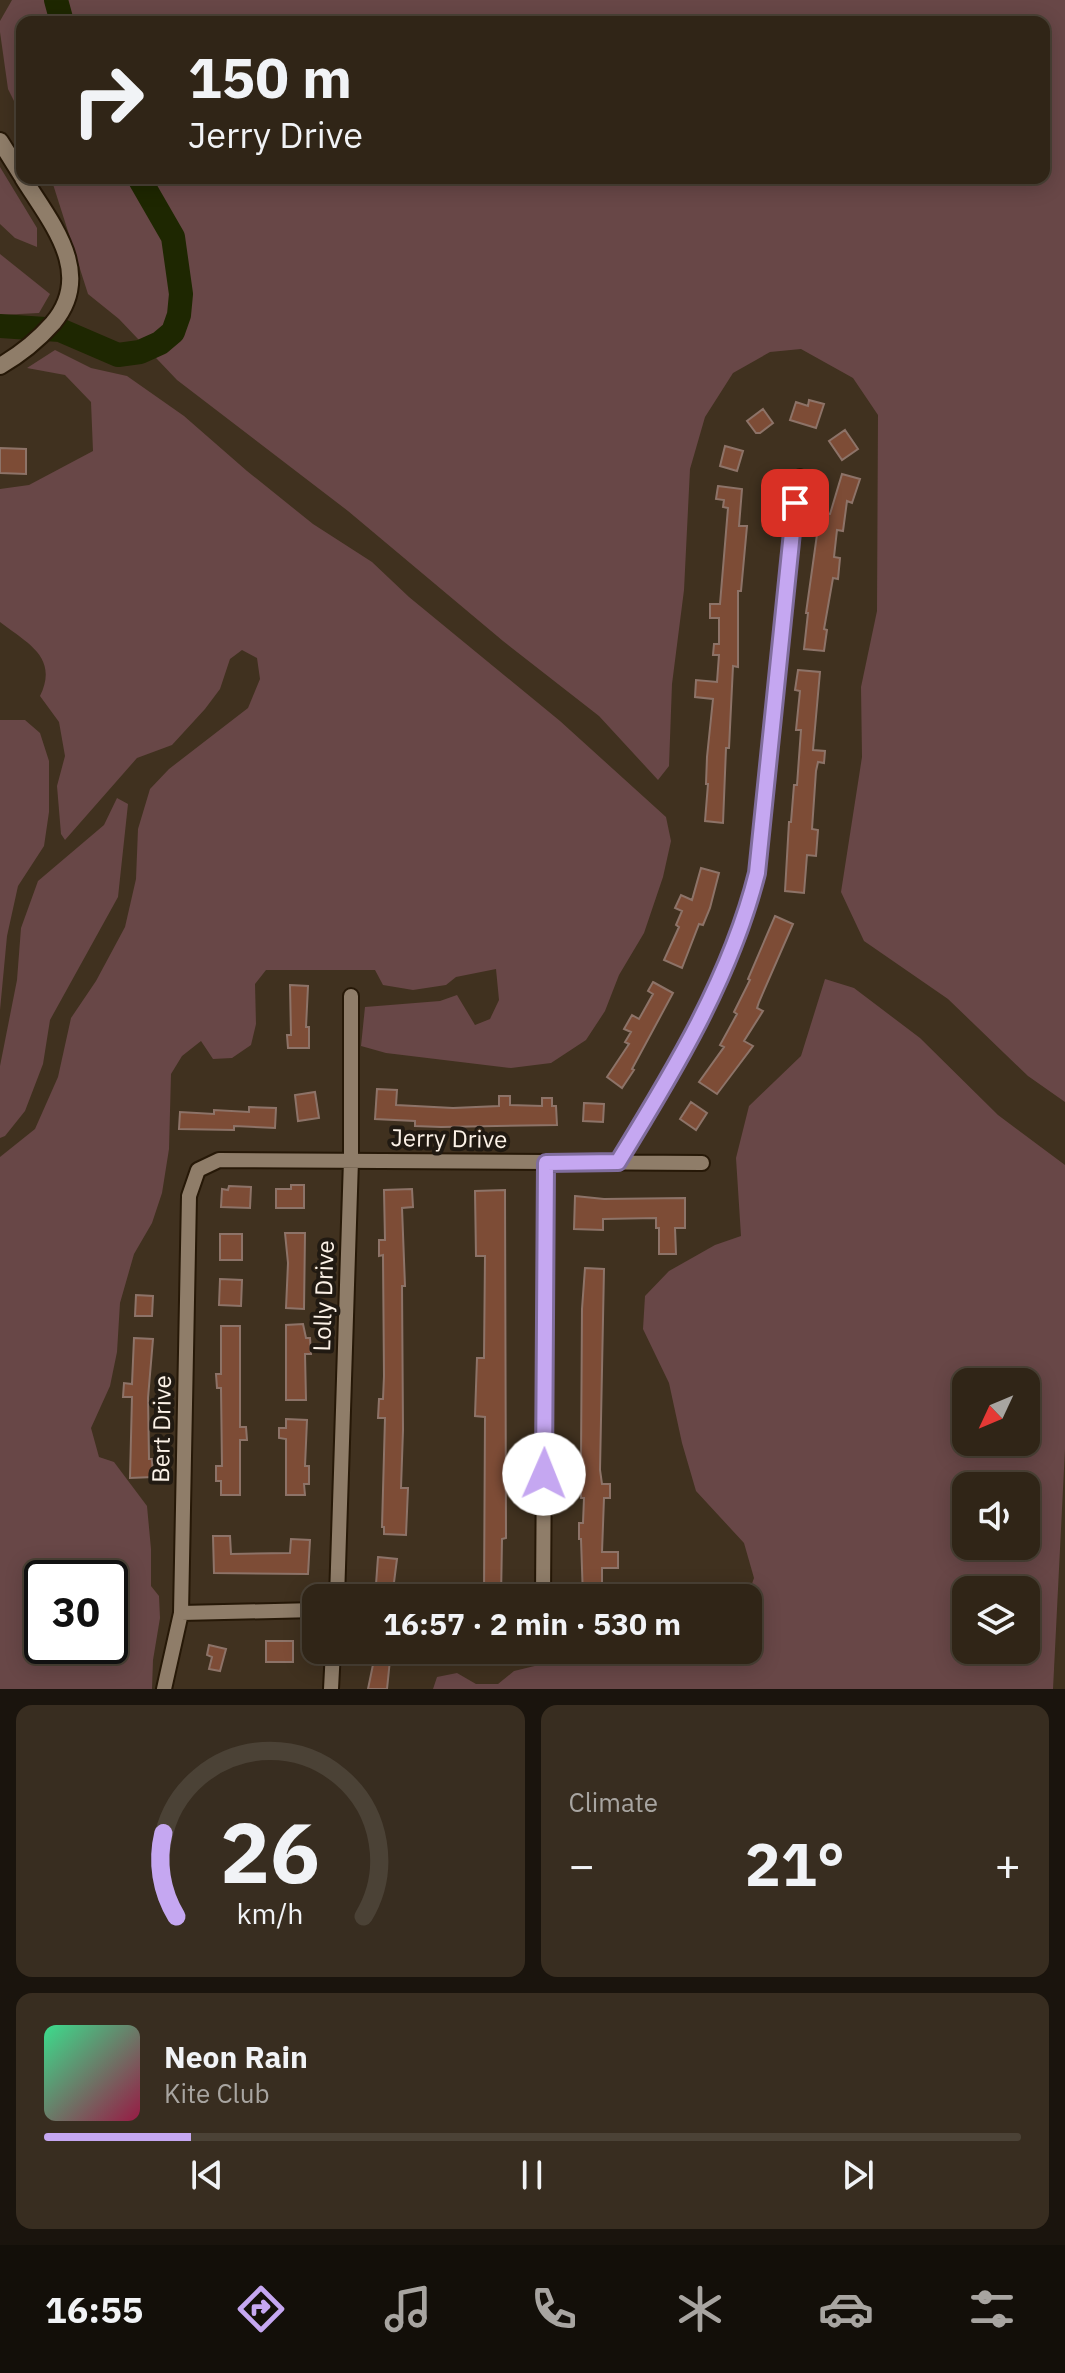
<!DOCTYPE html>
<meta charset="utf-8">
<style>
body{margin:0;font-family:"IBM Plex Sans",sans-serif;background:#382d20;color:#f1f3f6;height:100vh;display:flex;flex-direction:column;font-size:30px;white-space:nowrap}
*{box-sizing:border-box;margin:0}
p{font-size:26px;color:#a8a5a1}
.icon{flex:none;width:44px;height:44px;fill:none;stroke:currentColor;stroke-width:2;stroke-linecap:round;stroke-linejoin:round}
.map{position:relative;height:1689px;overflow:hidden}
.details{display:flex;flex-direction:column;gap:16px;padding:16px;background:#1a140d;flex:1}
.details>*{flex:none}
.hud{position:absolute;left:16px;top:16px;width:1034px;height:168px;border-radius:16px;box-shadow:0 4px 20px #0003,0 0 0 2px #4b4236;background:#302517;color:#f1f3f6;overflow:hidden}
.needle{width:52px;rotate:226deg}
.fabs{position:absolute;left:952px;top:1368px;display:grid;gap:16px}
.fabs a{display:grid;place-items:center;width:88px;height:88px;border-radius:16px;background:#302517;box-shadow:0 4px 20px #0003,0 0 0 2px #4b4236;font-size:40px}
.speed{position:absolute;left:24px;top:1560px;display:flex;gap:16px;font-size:40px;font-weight:700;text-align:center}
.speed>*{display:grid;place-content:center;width:104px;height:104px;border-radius:50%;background:#302517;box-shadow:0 4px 20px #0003,0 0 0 2px #4b4236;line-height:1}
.speed .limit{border:4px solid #111;border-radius:12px;background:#fff;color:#111}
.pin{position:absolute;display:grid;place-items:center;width:68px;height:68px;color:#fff;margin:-34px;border-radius:16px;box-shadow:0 4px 12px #0006}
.me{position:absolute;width:88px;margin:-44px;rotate:1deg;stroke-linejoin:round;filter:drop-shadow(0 0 6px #0008)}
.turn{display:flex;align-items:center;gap:28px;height:168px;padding:0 40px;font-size:36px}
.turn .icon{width:104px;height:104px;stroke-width:2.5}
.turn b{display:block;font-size:56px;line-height:68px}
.big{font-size:60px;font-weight:800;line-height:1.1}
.details .tile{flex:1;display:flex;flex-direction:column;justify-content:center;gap:12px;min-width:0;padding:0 28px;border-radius:16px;background:#382d20}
.details .dial{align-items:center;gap:0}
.dial svg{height:208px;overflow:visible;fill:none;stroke:#4b4236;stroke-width:7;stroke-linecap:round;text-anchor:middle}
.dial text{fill:#f1f3f6;stroke:none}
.song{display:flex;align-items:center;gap:24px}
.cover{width:96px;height:96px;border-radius:12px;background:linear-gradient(135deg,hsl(150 70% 55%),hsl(340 70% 35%))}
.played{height:8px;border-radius:4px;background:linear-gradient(90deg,#c5a7f1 15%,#4b4236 15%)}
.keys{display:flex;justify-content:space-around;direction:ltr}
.heat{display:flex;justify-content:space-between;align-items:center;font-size:44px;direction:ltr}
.details .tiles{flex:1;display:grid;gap:16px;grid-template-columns:1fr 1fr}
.tile:last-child{grid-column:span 2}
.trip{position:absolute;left:302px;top:1584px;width:460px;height:80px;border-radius:16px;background:#302517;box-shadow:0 4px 20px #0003,0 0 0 2px #4b4236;font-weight:800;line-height:80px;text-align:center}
.menu{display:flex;height:128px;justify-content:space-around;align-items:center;background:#130f09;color:#a8a5a1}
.menu .icon{width:56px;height:56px}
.menu .selected{color:#c5a7f1}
.menu b{font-size:36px;color:#f1f3f6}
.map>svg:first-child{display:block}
</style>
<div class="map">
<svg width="1065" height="1689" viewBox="0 0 1065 1689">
<rect width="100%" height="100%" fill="#40311f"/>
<path fill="#684747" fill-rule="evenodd" d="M12 0H1065V1102L1028 1076 948 999 864 941 841 892 862 757 861 687 877 611 878 415 853 378 801 349 770 352 733 373 705 417 690 469 684 590 672 684 669 766 658 780 599 716 503 641 348 511 177 380 119 319 88 294 51 178H1044V22H22V117L8 89 0 32V21Z
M0 167 37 228V247L15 238 0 224Z
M0 254 50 294 39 313 0 315Z
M55 350 91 368 127 376 184 416 247 471 313 524 372 562 409 597 560 721 666 817 671 841 663 877 644 933 619 975 605 1011 586 1040 551 1063 511 1068 386 1053 361 1046 365 1007 440 1001 457 995 475 1025 490 1019 499 1000 496 969 456 977 446 985 413 990 383 985 375 970H266L255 984 256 1024 251 1045 232 1058 213 1059 201 1041 182 1056 171 1074 169 1149 162 1193 152 1223 134 1254 120 1303 117 1352 110 1386 91 1428 99 1457 114 1462 147 1506 151 1549V1586L159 1596 160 1618 153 1660 152 1689H0V1157L35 1129 58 1077 71 1018 96 981 125 927 136 879 138 829 150 789 169 769 248 708 260 679 257 658 242 650 230 659 220 689 205 709 172 745 137 758 65 840 61 834 57 786 65 756 59 722 40 696C59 657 27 643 0 622V489L29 485 93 451 91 402 65 375 27 368ZM110 1578V1646H42V1578Z
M0 720H25L40 733 49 761V812L44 846 18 886 7 936 0 1010Z
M117 798 128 804 118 897 50 1020 43 1064 25 1111 5 1136 0 1138V1066L17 980 21 928 38 881 104 825Z
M825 979 854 988 920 1038 998 1115 1065 1165V1449L1053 1689H433L437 1677 457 1673 476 1684H498L514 1671 551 1662 564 1650H748L747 1598 754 1578 744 1543 696 1491 682 1443 669 1383 643 1329 645 1296 669 1271 715 1245 741 1236 736 1158 749 1106 801 1056ZM1026 1382V1442H966V1382ZM1026 1486V1546H966V1486ZM1026 1590V1650H966V1590Z"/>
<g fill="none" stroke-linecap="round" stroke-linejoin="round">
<path stroke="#1e2701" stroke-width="24" d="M56 0 62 22
M0 326 60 330 118 355 140 352 160 343 173 332 179 315 181 294 173 237 139 178"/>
</g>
<path fill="#7d4c36" stroke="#8d7368" stroke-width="2" d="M809 400 824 404 816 428 790 420 796 402 808 406Z
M763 409 773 423 760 433H756L747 421Z
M845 430 858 449 842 460 829 441Z
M725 446 743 451 737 471 720 466Z
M0 448 26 449V474L0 473Z
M842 474 860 479 852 503 847 501 843 531 837 530 834 557 840 558 838 579 833 578 824 629 827 630 824 651 804 649 808 613H806L820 513 830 514Z
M718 486 742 489 739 526H747L741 591H738V667L733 666 729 748H726L723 823 705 821 708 784H706L707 757 713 699 695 697 696 680 717 682 719 655H713L714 644H719V618H710V604H720L728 508 723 507 724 500 716 499Z
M798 670 820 672 813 750 825 751 824 763 818 762 816 771 812 829 818 830 816 856 807 855 804 893 785 891 789 822H791L794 785H797L801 730H796L800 691 795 690Z
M701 868 719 873 710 908 703 925 699 924 682 968 664 960 679 927 676 925 682 911 675 908 681 895 692 900Z
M775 916 793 924 759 1002 757 1008 763 1011 744 1041 753 1046 717 1094 699 1082 724 1047 720 1045 737 1014 734 1012 750 980 748 979Z
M653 982 673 993 632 1069 634 1070 622 1088 607 1077 629 1044 625 1042 631 1032 624 1029 632 1015 639 1019 653 994 648 991Z
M290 985 308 986 306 1027H309V1048H288L287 1035H291Z
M377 1089 397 1090 396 1105 453 1108 499 1106V1096H510V1105L542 1106V1098H552V1106H556L557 1125 441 1127 415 1126V1121L375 1119Z
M315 1092 319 1118 298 1121 295 1095Z
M691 1102 707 1113 696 1130 680 1119Z
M584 1103 604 1104 603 1122 583 1121Z
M249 1107 276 1108 275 1128 234 1126V1130L179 1129 180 1112 214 1114V1110L249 1112Z
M291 1185H304V1208H276V1189H291Z
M229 1186 251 1187 250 1208 221 1207 222 1189 228 1190Z
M412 1189 413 1207 402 1208 405 1286H402L403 1430 401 1488H408L406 1535 384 1534V1527H382L385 1418H378L379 1399H383L384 1376 383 1255 379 1256V1240H385L384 1190Z
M505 1190 506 1538 502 1539 501 1598H484L485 1417 475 1416 477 1358H484L485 1256H476L475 1191Z
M575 1196 604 1199 685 1198V1228H675L676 1254H659V1228H656V1218L603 1219V1230L574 1229Z
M285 1233H305L304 1309 286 1308 288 1263Z
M220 1234H242V1260H220Z
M585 1268 604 1269 600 1470 602 1484H610V1498H604L602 1552H618V1568H602V1598H583L581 1539H579V1523H583L584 1498H581V1460L582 1309Z
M220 1279 242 1280 241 1306 219 1305Z
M136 1295 153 1296 152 1316H135Z
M303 1324 306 1338H310L311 1354H305L306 1400H286V1325Z
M221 1326H240V1427H246L247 1440H240V1495H221V1481H216V1466H222L221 1388H217L216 1374H221Z
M134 1338 153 1339 148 1398 149 1459H152L153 1477 130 1478 132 1397H123L124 1383 132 1384Z
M286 1419 307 1420 305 1466H309V1484H304L305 1495H286V1439L279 1438V1428H286Z
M213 1536H230L231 1554 290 1553 291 1539 310 1540 308 1574 214 1573Z
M378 1557 397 1559 392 1598H375Z
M266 1641H293V1662H266Z
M209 1645 226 1649 220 1671 209 1669 212 1657 207 1655Z
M376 1650H391L387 1689H368Z"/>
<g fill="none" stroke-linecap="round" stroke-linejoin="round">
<defs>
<path id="minor" d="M618 1162C674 1070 731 978 757 873L795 503 800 477
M337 1598 351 1160V996
M543 1598 546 1163
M181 1613 316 1610
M542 1652V1650
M164 1689 181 1613 189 1196 198 1170 219 1160 702 1163
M331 1689 333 1650"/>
<path id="tertiary" d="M0 141 22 176
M0 366C21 354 37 341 53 323 95 273 51 223 23 178"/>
</defs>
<use href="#minor" stroke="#261807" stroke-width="18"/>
<use href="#tertiary" stroke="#261807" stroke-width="20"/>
<use href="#minor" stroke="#8f7d69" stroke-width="14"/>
<use href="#tertiary" stroke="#8f7d69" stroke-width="16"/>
</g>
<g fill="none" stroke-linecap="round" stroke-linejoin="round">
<defs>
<path id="route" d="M544 1474 546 1163 618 1162C674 1071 731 977 757 873L795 503"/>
</defs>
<use href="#route" stroke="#806d9d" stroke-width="20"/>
<use href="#route" stroke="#c5a7f1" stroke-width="14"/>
</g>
<g text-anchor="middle" stroke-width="8" stroke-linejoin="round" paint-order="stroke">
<g font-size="24" fill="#fcf2e7" stroke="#211a12">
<text transform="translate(449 1139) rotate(1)" y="8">Jerry Drive</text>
<text transform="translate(324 1296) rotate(-88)" y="8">Lolly Drive</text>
<text transform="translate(162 1429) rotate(-89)" y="8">Bert Drive</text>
</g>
</g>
</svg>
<div class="fabs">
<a><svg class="needle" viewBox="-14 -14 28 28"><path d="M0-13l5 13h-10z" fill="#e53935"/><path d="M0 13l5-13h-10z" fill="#a8a5a1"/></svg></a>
<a><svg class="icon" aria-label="sound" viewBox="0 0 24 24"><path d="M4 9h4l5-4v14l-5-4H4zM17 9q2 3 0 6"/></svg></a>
<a><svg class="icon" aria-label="layers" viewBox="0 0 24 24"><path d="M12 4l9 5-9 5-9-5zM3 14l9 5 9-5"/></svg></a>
</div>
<div class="speed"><div class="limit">30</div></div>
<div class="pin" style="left:795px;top:503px;background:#d93025"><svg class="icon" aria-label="arrive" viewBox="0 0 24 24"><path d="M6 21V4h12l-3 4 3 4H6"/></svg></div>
<svg class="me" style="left:544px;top:1474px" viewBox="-20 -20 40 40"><circle r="19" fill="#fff"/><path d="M0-13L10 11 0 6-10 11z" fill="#c5a7f1"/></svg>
<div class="trip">16:57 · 2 min · 530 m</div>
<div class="hud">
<div class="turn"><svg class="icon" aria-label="right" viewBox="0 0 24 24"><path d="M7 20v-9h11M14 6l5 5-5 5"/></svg><div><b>150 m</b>Jerry Drive</div></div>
</div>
</div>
<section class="details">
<div class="tiles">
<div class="tile dial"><svg viewBox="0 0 100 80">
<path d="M14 69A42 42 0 1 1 86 69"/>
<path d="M14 69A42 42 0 0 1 9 37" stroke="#c5a7f1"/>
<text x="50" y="56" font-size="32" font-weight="700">26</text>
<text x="50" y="72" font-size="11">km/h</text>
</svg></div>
<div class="tile"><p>Climate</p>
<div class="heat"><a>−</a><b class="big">21°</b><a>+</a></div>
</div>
<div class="tile">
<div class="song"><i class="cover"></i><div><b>Neon Rain</b><p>Kite Club</p></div></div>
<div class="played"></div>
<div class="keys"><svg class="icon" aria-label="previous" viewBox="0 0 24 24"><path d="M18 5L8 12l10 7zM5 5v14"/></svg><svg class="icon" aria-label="pause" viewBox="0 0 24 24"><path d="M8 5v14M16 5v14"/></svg><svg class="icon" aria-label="next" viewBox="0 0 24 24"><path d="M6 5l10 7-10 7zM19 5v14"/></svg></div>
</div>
</div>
</section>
<nav class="menu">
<b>16:55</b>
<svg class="icon selected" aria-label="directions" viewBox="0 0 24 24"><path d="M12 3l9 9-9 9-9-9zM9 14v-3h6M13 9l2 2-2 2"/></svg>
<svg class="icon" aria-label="music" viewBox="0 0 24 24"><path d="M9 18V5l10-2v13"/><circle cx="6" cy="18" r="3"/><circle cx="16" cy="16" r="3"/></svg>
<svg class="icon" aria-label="phone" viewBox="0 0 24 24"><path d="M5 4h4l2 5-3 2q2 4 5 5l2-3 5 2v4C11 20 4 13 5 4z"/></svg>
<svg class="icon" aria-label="climate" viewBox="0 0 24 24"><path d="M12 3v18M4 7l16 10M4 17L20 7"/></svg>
<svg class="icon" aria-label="car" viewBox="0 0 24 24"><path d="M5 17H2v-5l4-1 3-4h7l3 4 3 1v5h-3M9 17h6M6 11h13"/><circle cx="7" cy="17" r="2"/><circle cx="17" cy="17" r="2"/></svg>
<svg class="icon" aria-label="filters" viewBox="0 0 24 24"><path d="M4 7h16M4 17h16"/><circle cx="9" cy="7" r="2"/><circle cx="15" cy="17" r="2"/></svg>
</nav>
